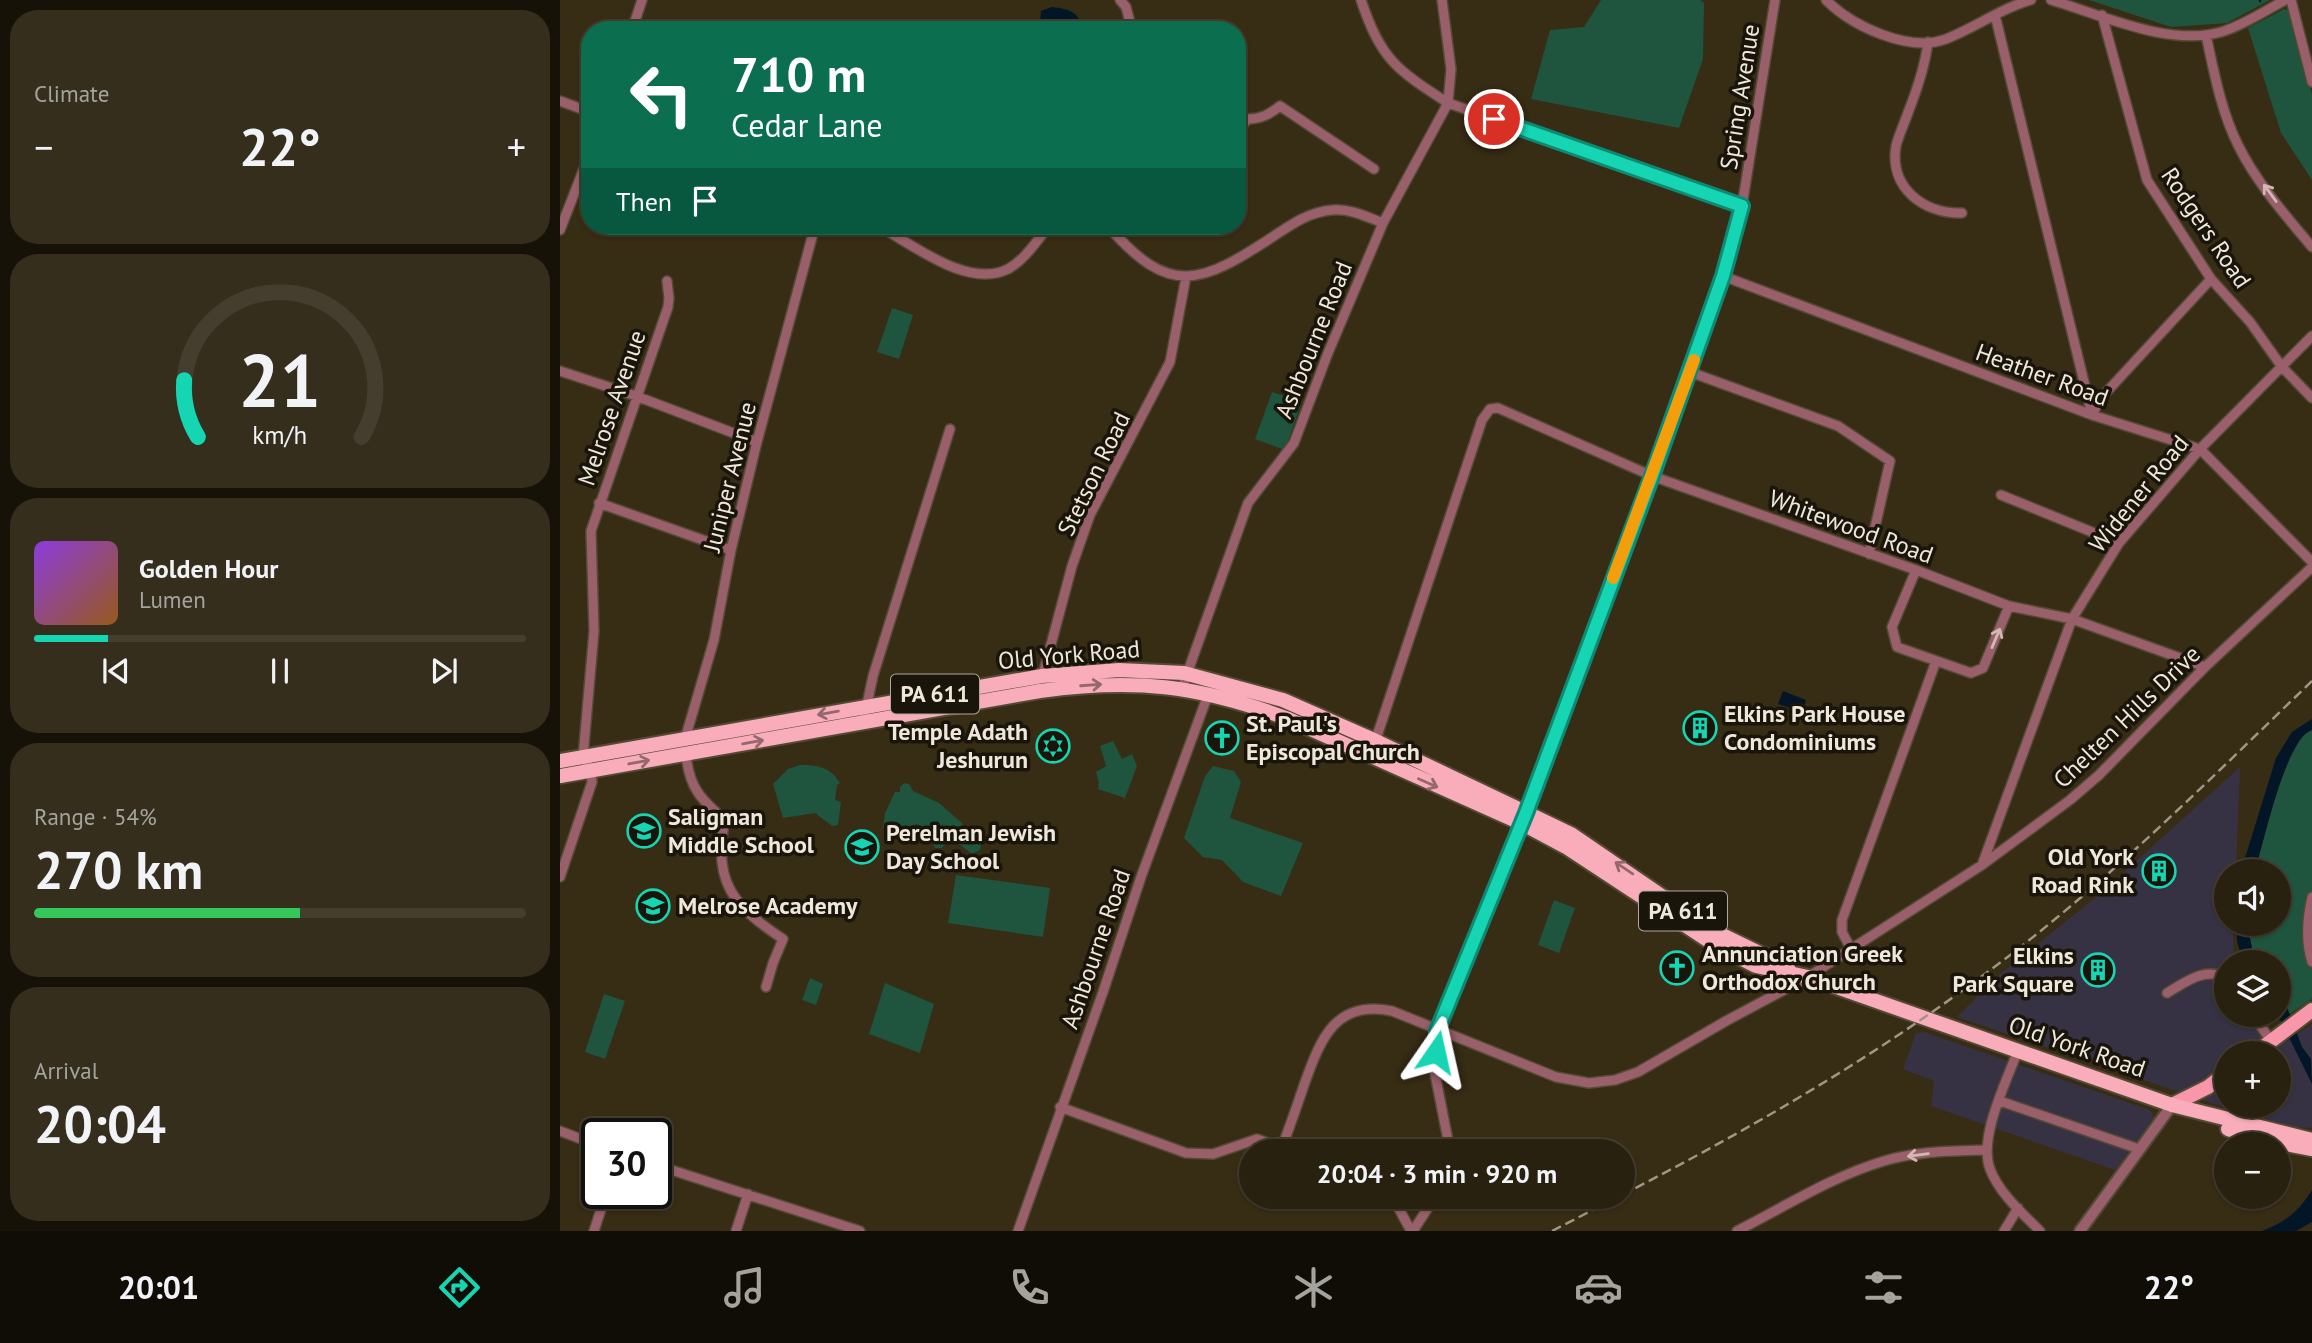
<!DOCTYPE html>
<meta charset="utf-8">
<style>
body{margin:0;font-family:"PT Sans",sans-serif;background:#352e1d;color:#f1f3f6;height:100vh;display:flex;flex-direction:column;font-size:26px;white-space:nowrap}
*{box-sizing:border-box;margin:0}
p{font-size:23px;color:#a5a39e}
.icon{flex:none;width:38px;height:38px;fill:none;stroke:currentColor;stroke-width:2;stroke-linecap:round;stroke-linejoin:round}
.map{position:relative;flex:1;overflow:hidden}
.details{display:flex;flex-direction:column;gap:10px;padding:10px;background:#171208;width:560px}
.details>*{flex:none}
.top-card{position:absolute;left:21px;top:21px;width:665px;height:214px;border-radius:28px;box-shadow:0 2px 5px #0004,0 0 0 2px #453e2f;background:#0b6e4f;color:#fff;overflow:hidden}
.controls{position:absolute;left:1654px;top:859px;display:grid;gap:14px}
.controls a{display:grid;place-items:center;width:77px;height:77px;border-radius:50%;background:#29210f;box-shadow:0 2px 5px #0004,0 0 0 2px #453e2f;font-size:35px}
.speed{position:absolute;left:21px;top:1118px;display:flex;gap:14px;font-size:35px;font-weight:700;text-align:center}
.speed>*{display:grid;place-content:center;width:91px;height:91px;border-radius:50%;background:#29210f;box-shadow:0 2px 5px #0004,0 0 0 2px #453e2f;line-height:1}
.speed .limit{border:4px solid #111;border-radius:10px;background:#fff;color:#111}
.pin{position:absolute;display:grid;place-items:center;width:60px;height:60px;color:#fff;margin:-30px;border:4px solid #fff;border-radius:50%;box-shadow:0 2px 7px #0007}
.me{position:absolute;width:77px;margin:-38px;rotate:11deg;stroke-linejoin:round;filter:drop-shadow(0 0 5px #0008)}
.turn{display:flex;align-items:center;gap:24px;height:147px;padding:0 35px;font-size:32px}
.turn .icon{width:91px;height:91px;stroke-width:2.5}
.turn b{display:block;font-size:49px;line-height:60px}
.then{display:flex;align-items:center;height:66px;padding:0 35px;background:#0003;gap:14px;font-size:26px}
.big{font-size:52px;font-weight:700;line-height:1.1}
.details .widget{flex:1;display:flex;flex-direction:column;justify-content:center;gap:10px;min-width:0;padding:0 24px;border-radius:28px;background:#352e1d}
.details .dial{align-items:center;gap:0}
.dial svg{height:182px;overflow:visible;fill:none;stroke:#453e2f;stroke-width:7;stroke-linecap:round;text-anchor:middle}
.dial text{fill:#f1f3f6;stroke:none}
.song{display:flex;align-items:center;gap:21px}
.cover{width:84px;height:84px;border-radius:10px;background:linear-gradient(135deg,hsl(270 70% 55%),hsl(30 70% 35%))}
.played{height:7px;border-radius:4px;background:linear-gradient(90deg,#16d5b3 15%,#453e2f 15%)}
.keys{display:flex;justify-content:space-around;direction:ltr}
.heat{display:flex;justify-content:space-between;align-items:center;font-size:38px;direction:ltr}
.charge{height:10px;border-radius:5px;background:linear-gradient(90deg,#34c759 54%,#453e2f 0)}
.trip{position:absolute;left:679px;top:1139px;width:396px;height:70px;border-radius:35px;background:#29210f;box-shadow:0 2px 5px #0004,0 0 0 2px #453e2f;font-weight:700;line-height:70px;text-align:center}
.menu{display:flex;height:112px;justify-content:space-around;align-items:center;background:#100d06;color:#a5a39e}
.menu .icon{width:49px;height:49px}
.menu .selected{color:#16d5b3}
.menu b{font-size:32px;color:#f1f3f6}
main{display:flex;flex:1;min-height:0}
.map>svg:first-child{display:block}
</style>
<main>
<section class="details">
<div class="widget"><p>Climate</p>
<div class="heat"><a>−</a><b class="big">22°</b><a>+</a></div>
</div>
<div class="widget dial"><svg viewBox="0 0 100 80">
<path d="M14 69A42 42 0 1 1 86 69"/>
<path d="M14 69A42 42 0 0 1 8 44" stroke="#16d5b3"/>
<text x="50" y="56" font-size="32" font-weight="700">21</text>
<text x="50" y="72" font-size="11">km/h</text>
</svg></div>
<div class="widget">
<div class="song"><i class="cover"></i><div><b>Golden Hour</b><p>Lumen</p></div></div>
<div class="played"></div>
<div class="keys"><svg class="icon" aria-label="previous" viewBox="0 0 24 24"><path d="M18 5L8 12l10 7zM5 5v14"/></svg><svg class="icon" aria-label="pause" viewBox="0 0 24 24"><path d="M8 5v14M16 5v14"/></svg><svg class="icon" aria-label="next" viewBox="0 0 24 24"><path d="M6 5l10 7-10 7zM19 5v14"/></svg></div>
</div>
<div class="widget"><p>Range · 54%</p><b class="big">270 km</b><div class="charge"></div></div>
<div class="widget"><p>Arrival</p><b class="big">20:04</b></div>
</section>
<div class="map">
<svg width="1752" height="1231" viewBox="0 0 1752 1231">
<rect width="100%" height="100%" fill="#372c14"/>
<path fill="#373243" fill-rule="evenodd" d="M1680 767 1676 871 1666 872V924H1673L1674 962H1666V1015H1701L1717 1048 1752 1024V1128L1737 1127 1675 1111 1397 1017 1439 975 1540 894ZM1666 1054H1718V1106H1666Z
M1364 1032 1590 1110 1594 1117 1555 1170 1371 1106 1374 1081 1343 1069 1356 1033Z"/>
<path fill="#1f543f" d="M1041 0H1140L1144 3 1143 59 1119 128 971 99 990 30 1024 27Z
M1529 0H1710L1667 23 1611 27Z
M1724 9 1730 11 1752 94V180L1721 133 1688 28Z
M332 308 353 315 339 359 317 352Z
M712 392 742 401 725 450 695 439Z
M1752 730V999L1728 1015 1727 1007 1719 999 1718 962H1695L1687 924H1718V872L1695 871C1703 845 1726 737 1752 730Z
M553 741 562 759 572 754 577 766 565 798 538 789 539 783 536 772 546 766 540 746Z
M240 765C257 765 271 767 280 783L277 785 275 800 281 802 278 825 272 826 255 813 223 818 213 784 228 769Z
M653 766 674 771 681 782 670 818 743 843 721 896 683 882 662 860 643 857 624 838 645 776Z
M344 783 349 784 353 791 379 803 402 823 404 830 421 845 420 850 412 854 399 844 396 837 389 839 382 848H375C371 837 367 829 357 824L332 831 323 828 325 813 335 792H340V787Z
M396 875 490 888 483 937 388 923Z
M994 900 1015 908 999 953 978 945Z
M250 978 263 984 256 1005 242 1000Z
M325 983 374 1004 360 1053 309 1034Z
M44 994 65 1001 45 1059 25 1052Z"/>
<path fill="#021627" d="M492 7C508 9 520 11 522 30H489L480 23 481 11Z
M1223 691 1246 700 1242 712 1218 704Z
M1752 719V730C1726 737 1703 845 1695 871H1681L1716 758 1732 732Z
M1677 924H1687L1695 962H1683L1677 941Z
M1719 999 1727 1007 1742 1047 1751 1059 1752 1084 1718 1015Z
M1752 1190V1222L1736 1231H1702C1727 1221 1737 1213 1752 1190Z"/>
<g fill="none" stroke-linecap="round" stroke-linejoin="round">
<path stroke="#021627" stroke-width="2.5" d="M1700 1V0"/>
<defs>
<path id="minor" d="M560 0 566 7 572 30
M801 0C821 60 837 70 888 103L1182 206
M1266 0C1292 26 1349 53 1386 39 1415 28 1441 8 1471 0
M1491 0C1542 15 1609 47 1661 32 1684 25 1705 11 1725 0
M1731 0 1752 82
M1435 15 1532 415
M1542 15 1587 180 1651 279 1690 322 1722 367 1752 398
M72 30 82 0
M1646 35C1654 72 1661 111 1678 145 1696 182 1726 216 1752 247
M1368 42C1365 66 1358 87 1349 110 1345 122 1339 134 1336 146 1329 188 1364 214 1402 213
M0 101 30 112
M677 131 688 119C701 119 710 114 720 106L814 169
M319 226C353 245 408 289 448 269 465 260 477 240 489 226
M548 226C610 298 641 284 714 236 732 224 749 212 772 210 790 208 807 217 823 223
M0 230 30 153
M1163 276 1532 415 1640 449 1752 562
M0 371 76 396 197 442
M1130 372 1278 426 1330 461 1309 554
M1532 415 1541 398 1651 279
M1441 495 1559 543
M39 503 171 550
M1356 570 1332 627 1337 647 1411 673 1423 668 1449 606
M482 678 512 566 530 515 610 362 626 277
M622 688 688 503 734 443 768 353 823 223 888 103 891 69 882 0
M303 723 313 676 390 429
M125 739 154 640 171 550 197 442 255 226
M814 745 922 420 930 409 938 408 1092 476 1356 570 1449 606 1512 619 1645 667
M126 754C129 787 140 799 165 820 152 881 173 906 223 939L213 963 206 987
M1422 865 1512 619 1559 543 1640 449 1752 336
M0 877 32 782 31 770 23 757 34 631 31 531 108 307 109 298 107 281
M1752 897C1747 919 1745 941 1752 962
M1291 949 1422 865 1510 800 1539 775 1645 667 1752 567
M1607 993C1624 983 1647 965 1666 979
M1693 1015 1711 1041
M1458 1050C1447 1081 1418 1137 1430 1169 1439 1193 1462 1213 1480 1231
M1440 1101 1579 1149
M500 1107 626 1153 653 1154 697 1139 734 1152
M0 1131 37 1145
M722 1147C730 1126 737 1106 744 1085 760 1041 774 999 832 1011L996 1077 1029 1083 1055 1080 1078 1072 1166 1021 1248 977 1291 949 1282 932V920L1376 661
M888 1152V1140L875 1074 877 1031 966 813 1127 380 1163 276 1182 206 1215 0
M96 1165 300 1231
M829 1197 838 1207 851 1231
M34 1231 46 1194
M176 1231 188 1194
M458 1231 543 992 581 877 649 692
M853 1231 875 1197
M1177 1231C1224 1207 1273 1176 1324 1161 1357 1151 1392 1151 1426 1150
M1444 1231 1458 1208"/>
<path id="tertiary" d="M1520 1231 1612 1105"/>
<path id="primary" d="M1694 1054 1752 1010
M1612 1105 1648 1087 1666 1073"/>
<path id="trunk" d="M0 761 482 676 559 670 624 673 723 700 816 741 1011 834 1150 929 1228 967
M0 776 480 691C574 678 637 685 726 718L961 823 1006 847 1158 947 1196 966 1248 977 1612 1105 1752 1140
M1668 1129 1699 1139 1752 1149"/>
</defs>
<use href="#minor" stroke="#544a34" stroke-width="12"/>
<use href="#tertiary" stroke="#544a34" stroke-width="14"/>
<use href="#primary" stroke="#544a34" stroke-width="18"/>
<use href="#trunk" stroke="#544a34" stroke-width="18"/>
<use href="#minor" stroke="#995f6a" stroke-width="9"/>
<use href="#tertiary" stroke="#995f6a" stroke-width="10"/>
<use href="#primary" stroke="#f797a9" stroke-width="14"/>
<use href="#trunk" stroke="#f9acba" stroke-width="14"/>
<path stroke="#9f9684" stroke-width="2.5" stroke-dasharray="10 5" stroke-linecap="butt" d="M1062 1195C1194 1127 1318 1055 1437 965 1550 880 1650 779 1752 681
M992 1231 1058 1197"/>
</g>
<defs><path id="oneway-shaft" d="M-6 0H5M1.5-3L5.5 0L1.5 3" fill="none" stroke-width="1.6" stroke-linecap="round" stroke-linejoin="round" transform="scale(1.75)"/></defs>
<g stroke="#d1b8b3">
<use href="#oneway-shaft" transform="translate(1710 193) rotate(-126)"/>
<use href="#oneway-shaft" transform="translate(1436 638) rotate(-67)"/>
<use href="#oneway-shaft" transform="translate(1358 1155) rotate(172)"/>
</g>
<g stroke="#95686b">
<use href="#oneway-shaft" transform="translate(531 685) rotate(-4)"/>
<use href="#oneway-shaft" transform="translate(268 713) rotate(170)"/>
<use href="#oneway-shaft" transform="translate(193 742) rotate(-10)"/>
<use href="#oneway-shaft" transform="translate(79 762) rotate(-10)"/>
<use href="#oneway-shaft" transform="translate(868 783) rotate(24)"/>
<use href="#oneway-shaft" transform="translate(1064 868) rotate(-146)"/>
</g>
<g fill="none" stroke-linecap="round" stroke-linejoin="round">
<defs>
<path id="route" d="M876 1052 877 1031 966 813 1092 476 1163 276 1182 206 934 119"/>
</defs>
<use href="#route" stroke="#0e8a74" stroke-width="18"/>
<use href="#route" stroke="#16d5b3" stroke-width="12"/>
<path stroke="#f59e0b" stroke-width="12" d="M1053 578 1134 360"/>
</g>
<defs>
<symbol id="building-ring" viewBox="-11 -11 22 22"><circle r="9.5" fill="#1a150b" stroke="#16d5b3" stroke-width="1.5"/><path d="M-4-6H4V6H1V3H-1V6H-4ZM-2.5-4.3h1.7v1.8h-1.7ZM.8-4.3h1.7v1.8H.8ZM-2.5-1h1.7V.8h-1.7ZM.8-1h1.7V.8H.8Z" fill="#16d5b3"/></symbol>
<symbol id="church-ring" viewBox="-11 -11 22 22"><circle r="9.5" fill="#1a150b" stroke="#16d5b3" stroke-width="1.5"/><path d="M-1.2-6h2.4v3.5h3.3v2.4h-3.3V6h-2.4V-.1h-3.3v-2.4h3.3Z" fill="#16d5b3"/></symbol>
<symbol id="synagogue-ring" viewBox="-11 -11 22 22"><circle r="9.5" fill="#1a150b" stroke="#16d5b3" stroke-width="1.5"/><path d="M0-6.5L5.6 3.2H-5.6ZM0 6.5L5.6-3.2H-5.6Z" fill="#16d5b3"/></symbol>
<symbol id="school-ring" viewBox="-11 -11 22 22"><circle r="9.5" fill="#1a150b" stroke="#16d5b3" stroke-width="1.5"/><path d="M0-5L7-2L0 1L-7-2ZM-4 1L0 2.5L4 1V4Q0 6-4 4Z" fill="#16d5b3"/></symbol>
</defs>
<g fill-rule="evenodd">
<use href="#building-ring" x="1121" y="709" width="38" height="38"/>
<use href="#church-ring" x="643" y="719" width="38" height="38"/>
<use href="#synagogue-ring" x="474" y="727" width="38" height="38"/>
<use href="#school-ring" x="65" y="812" width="38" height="38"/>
<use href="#school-ring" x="283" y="828" width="38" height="38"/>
<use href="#building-ring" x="1580" y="852" width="38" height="38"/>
<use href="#school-ring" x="74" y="887" width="38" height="38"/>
<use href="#church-ring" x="1098" y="949" width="38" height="38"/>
<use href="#building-ring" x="1519" y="951" width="38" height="38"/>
</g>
<g text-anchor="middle" stroke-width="7" stroke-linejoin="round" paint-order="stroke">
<g fill="#1a150b" stroke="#afa99c" stroke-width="2">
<rect x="331" y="674.5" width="88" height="39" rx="5"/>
<rect x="1079" y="891.5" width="88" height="39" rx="5"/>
</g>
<g font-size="23" font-weight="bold" fill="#efe8da">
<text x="375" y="702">PA 611</text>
<text x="1123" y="919">PA 611</text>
</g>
<g font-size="24" fill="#efe8da" stroke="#1a150b">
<text transform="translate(1180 97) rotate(-81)" y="8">Spring Avenue</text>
<text transform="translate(1646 228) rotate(56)" y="8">Rodgers Road</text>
<text transform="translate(754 340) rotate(-68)" y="8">Ashbourne Road</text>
<text transform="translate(1482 375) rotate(20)" y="8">Heather Road</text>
<text transform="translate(52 408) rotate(-71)" y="8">Melrose Avenue</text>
<text transform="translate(534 474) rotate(-64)" y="8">Stetson Road</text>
<text transform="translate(170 477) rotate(-76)" y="8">Juniper Avenue</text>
<text transform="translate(1579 494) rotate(-51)" y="8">Widener Road</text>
<text transform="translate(1291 527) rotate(20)" y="8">Whitewood Road</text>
<text transform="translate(509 655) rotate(-5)" y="8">Old York Road</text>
<text transform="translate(1567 717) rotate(-44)" y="8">Chelten Hills Drive</text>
<text transform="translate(536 949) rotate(-71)" y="8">Ashbourne Road</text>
<text transform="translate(1517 1047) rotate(19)" y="8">Old York Road</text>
</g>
<g font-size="24" font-weight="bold" fill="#efe8da" stroke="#1a150b" text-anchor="start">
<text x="1164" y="722">Elkins Park House<tspan x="1164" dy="28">Condominiums</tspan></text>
<text x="686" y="732">St. Paul's<tspan x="686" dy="28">Episcopal Church</tspan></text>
<text x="468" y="740" text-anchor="end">Temple Adath<tspan x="468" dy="28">Jeshurun</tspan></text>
<text x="108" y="825">Saligman<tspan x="108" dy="28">Middle School</tspan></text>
<text x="326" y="841">Perelman Jewish<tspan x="326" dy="28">Day School</tspan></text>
<text x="1574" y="865" text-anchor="end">Old York<tspan x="1574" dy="28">Road Rink</tspan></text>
<text x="118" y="914">Melrose Academy</text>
<text x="1142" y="962">Annunciation Greek<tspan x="1142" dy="28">Orthodox Church</tspan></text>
<text x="1514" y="964" text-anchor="end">Elkins<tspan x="1514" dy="28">Park Square</tspan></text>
</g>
</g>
</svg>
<div class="controls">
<a><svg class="icon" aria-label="sound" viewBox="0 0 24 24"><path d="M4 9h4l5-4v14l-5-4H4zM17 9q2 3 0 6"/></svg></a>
<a><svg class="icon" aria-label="layers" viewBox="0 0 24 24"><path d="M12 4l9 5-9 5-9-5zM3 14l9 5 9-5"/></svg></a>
<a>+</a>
<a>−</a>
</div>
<div class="speed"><div class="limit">30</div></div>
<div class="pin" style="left:934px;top:119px;background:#d93025"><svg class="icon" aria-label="arrive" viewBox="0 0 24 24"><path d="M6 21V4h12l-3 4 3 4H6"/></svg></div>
<svg class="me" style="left:876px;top:1052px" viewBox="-20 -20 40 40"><path d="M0-17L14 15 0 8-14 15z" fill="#16d5b3" stroke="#fff" stroke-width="4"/></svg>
<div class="trip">20:04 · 3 min · 920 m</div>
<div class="top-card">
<div class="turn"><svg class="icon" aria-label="left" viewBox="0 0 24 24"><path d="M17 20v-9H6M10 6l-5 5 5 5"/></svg><div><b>710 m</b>Cedar Lane</div></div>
<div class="then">Then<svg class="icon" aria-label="arrive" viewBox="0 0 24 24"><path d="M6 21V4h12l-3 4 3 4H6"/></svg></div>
</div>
</div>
</main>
<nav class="menu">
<b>20:01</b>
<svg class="icon selected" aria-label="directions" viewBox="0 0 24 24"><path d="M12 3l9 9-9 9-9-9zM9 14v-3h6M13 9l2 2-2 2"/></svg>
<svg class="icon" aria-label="music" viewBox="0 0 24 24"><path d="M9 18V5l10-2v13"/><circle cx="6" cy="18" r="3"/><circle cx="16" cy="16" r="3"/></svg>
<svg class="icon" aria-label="phone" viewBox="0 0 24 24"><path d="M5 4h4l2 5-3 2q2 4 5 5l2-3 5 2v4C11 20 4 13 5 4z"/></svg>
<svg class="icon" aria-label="climate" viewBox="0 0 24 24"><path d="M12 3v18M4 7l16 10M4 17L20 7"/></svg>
<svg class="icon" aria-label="car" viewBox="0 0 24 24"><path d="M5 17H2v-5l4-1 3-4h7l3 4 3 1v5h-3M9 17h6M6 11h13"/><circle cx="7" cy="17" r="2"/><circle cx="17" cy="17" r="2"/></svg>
<svg class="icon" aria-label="filters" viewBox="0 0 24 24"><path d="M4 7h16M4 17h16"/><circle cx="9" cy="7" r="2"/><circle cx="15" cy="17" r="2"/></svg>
<b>22°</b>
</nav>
